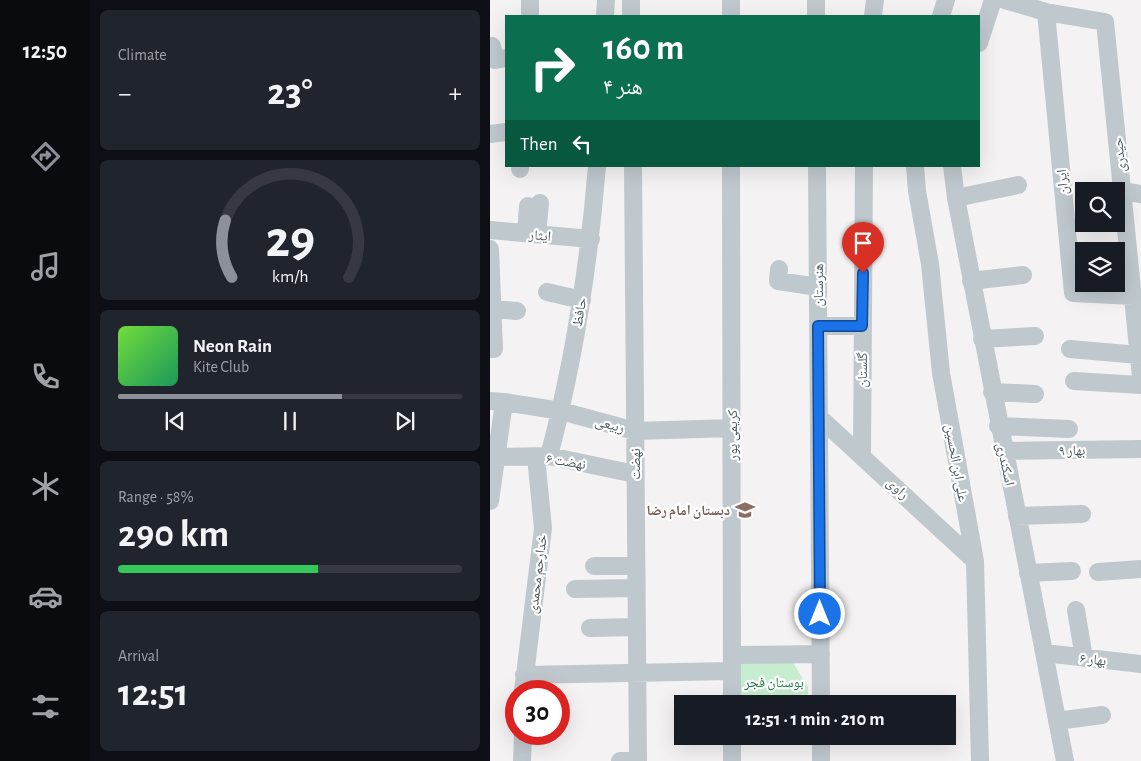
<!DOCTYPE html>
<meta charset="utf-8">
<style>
body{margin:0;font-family:"Alegreya Sans","Noto Naskh Arabic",sans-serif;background:#20242c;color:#f1f3f6;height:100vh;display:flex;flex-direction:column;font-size:19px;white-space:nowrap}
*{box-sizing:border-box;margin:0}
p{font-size:16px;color:#9ea1a6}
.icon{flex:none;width:28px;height:28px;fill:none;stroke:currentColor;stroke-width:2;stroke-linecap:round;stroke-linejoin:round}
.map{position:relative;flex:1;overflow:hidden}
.side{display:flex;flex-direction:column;gap:10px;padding:10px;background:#0d0f14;width:400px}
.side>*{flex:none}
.banner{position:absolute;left:15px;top:15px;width:475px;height:152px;border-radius:0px;box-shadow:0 5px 20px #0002;background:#0b6e4f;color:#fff;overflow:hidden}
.fabs{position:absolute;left:585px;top:182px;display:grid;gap:10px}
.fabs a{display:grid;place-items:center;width:50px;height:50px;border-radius:0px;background:#171b24;box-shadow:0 5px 20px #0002;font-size:25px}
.speed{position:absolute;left:15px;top:680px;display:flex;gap:10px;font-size:25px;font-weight:700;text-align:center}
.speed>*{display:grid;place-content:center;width:65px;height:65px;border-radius:50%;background:#171b24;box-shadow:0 5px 20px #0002;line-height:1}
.speed .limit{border:8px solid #d22;background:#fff;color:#111}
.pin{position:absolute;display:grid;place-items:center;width:42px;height:42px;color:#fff;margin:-51px -21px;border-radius:50% 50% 50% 0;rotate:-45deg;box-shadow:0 0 5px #0007}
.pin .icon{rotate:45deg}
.me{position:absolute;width:55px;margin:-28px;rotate:0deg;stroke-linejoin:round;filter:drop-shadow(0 0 4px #0008)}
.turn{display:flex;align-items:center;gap:18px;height:105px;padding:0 15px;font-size:22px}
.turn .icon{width:65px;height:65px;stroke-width:2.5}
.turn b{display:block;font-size:35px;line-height:42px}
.then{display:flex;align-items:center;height:48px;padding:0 15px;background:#0003;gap:10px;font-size:19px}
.big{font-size:38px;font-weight:600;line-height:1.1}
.side .widget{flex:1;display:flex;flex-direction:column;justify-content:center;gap:8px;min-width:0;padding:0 18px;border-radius:8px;background:#20242c}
.side .dial{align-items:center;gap:0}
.dial svg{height:130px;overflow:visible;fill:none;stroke:#363941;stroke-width:7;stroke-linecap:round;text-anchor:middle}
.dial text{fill:#f1f3f6;stroke:none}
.song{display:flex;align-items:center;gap:15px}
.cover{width:60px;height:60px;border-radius:8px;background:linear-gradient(135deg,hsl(100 70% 55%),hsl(150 70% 35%))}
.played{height:5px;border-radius:2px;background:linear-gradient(90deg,#8c9099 65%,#363941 65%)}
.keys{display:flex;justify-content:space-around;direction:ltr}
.heat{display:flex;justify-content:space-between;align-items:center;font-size:28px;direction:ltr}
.charge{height:8px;border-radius:4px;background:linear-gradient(90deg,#34c759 58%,#363941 0)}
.trip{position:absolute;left:184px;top:695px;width:282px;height:50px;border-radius:0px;background:#171b24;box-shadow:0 5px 20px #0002;font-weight:600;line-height:50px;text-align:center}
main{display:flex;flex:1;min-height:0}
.menu{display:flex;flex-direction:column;width:90px;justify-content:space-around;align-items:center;background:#090b0e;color:#9ea1a6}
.menu .icon{width:35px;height:35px}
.menu .on{color:#8c9099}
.menu b{font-size:22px;color:#f1f3f6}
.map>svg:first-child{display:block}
</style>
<main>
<nav class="menu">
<b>12:50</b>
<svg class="icon on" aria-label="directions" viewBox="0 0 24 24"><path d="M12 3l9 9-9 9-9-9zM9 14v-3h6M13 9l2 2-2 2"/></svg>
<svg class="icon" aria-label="music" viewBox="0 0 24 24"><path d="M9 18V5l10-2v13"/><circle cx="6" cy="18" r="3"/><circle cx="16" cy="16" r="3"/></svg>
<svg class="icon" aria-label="phone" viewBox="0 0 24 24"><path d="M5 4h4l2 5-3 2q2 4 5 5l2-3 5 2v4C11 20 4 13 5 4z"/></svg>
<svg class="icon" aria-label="climate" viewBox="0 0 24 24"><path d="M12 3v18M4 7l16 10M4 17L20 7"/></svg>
<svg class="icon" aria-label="car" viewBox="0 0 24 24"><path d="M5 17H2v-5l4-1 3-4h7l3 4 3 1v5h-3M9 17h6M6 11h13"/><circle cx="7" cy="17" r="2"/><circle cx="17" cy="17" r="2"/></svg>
<svg class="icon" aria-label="filters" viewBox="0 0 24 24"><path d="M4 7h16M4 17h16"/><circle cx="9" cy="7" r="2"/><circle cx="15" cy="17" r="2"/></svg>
</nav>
<section class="side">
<div class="widget"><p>Climate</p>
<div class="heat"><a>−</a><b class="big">23°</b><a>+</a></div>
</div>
<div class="widget dial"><svg viewBox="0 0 100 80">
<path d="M14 69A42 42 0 1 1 86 69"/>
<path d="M14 69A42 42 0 0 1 10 34" stroke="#8c9099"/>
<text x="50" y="56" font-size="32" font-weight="700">29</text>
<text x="50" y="72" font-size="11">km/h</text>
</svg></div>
<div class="widget">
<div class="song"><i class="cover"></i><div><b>Neon Rain</b><p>Kite Club</p></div></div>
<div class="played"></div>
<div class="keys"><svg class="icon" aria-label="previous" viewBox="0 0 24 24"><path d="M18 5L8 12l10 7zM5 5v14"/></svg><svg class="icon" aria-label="pause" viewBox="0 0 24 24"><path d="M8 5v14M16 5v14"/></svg><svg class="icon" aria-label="next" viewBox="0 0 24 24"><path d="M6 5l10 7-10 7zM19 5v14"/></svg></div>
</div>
<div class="widget"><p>Range · 58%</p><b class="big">290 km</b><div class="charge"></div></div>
<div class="widget"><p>Arrival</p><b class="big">12:51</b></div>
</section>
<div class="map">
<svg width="651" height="761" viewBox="0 0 651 761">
<rect width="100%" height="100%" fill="#f4f2f3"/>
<path fill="#c6edd0" d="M250 660 302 661 318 687V704H250Z
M250 736H319V741H250Z"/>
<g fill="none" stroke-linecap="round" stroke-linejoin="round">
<path stroke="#bfc8cd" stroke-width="18" d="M40 0V16
M141 0V16
M241 0V16
M326 0V16
M515 0 556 12 615 22 651 377
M556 12 583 293 643 296
M115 16 116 0
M383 16 385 0
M451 16 456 0
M489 43 503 0
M2 46 5 60 16 58
M0 134 16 132
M143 166 148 761
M241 166 242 704
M327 166 331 704
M425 166 427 191 440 264 451 373 485 561 490 761
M462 166 466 198 575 761
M30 169V166
M632 191 651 194
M466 198 528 185
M0 230 101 239
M36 233 38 206
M47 234 50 203
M0 249 4 349H0
M289 269 288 281 328 287
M481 281 533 275
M57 292 92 300
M3 309 27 311
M328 326H373
M492 339 545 336
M580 349 649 355
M584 381 651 385
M502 392 545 394
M0 401 14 402 71 411 145 431 242 428
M329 417 485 561
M508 426 579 429
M513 451 651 449
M372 455 374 166
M59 456C84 361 99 264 107 166
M6 457 59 456 145 474
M0 501 14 402
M527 516 592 514
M104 566H146
M608 572 651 569
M538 573 582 571
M85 589 146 588
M586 610 594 658
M100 628 147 627
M555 653 651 664
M242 655 331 654
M34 675 242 671
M33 691 53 528 46 457
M567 721 612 715
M242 736V761
M331 736V761
M32 761 33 734
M130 761H148"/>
</g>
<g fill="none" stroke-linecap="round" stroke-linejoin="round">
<defs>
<path id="route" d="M330 614 328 326H372L373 273"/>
</defs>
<use href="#route" stroke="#114b97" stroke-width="12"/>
<use href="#route" stroke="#1a73e8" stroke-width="9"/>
</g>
<defs>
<symbol id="school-bare" viewBox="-9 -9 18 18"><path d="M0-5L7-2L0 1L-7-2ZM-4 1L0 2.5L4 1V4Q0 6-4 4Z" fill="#8d6e63" stroke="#fff" stroke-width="2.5" paint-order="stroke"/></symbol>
</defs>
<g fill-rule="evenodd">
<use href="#school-bare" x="241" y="496" width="28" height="28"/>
</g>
<g text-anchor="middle" stroke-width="4.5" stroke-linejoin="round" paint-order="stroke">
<g font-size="14" fill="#4b575e" stroke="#fff">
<text transform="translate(629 155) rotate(-96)" y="5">حیدری</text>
<text transform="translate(572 182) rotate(-95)" y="5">ایران</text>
<text transform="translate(50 235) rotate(5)" y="5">ایثار</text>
<text transform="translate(328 285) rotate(-90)" y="5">هنرستان</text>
<text transform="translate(89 312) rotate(-80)" y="5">حافظ</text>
<text transform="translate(372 370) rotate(-90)" y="5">گلستان</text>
<text transform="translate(120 424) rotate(15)" y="5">ربیعی</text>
<text transform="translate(242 435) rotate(-90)" y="5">کریمی پور</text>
<text transform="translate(582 450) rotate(-1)" y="5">بهار ۹</text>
<text transform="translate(76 461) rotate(9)" y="5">نهضت ۶</text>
<text transform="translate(467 463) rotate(80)" y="5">علی ابن الحسین</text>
<text transform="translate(145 464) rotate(-90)" y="5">نهضت</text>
<text transform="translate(516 464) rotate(78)" y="5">اسکندری</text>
<text transform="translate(408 488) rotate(43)" y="5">راوی</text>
<text transform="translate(47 574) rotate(-83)" y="5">خدارحم محمدی</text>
<text transform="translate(603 659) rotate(6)" y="5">بهار ۶</text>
</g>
<g font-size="14" font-weight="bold" fill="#785e54" stroke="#fff" text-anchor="end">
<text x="240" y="515">دبستان امام رضا</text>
</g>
<g font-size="14" fill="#207b43" stroke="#fff">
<text x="284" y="687">بوستان فجر</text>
</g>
</g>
</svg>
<div class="fabs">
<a><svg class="icon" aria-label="search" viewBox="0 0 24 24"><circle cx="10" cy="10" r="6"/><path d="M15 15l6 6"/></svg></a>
<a><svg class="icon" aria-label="layers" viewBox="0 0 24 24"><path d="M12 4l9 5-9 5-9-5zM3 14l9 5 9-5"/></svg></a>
</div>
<div class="speed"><div class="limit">30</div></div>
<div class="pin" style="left:373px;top:273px;background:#d93025"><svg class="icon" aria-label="arrive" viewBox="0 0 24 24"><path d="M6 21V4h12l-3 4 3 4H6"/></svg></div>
<svg class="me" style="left:330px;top:614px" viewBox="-20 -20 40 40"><circle r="17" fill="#1a73e8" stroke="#fff" stroke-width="3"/><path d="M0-11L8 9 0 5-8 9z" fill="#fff"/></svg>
<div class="trip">12:51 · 1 min · 210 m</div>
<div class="banner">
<div class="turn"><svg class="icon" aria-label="right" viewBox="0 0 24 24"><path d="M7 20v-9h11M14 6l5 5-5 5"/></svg><div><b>160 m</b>هنر ۴</div></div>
<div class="then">Then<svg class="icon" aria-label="left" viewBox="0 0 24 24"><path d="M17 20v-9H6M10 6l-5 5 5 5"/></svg></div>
</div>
</div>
</main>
